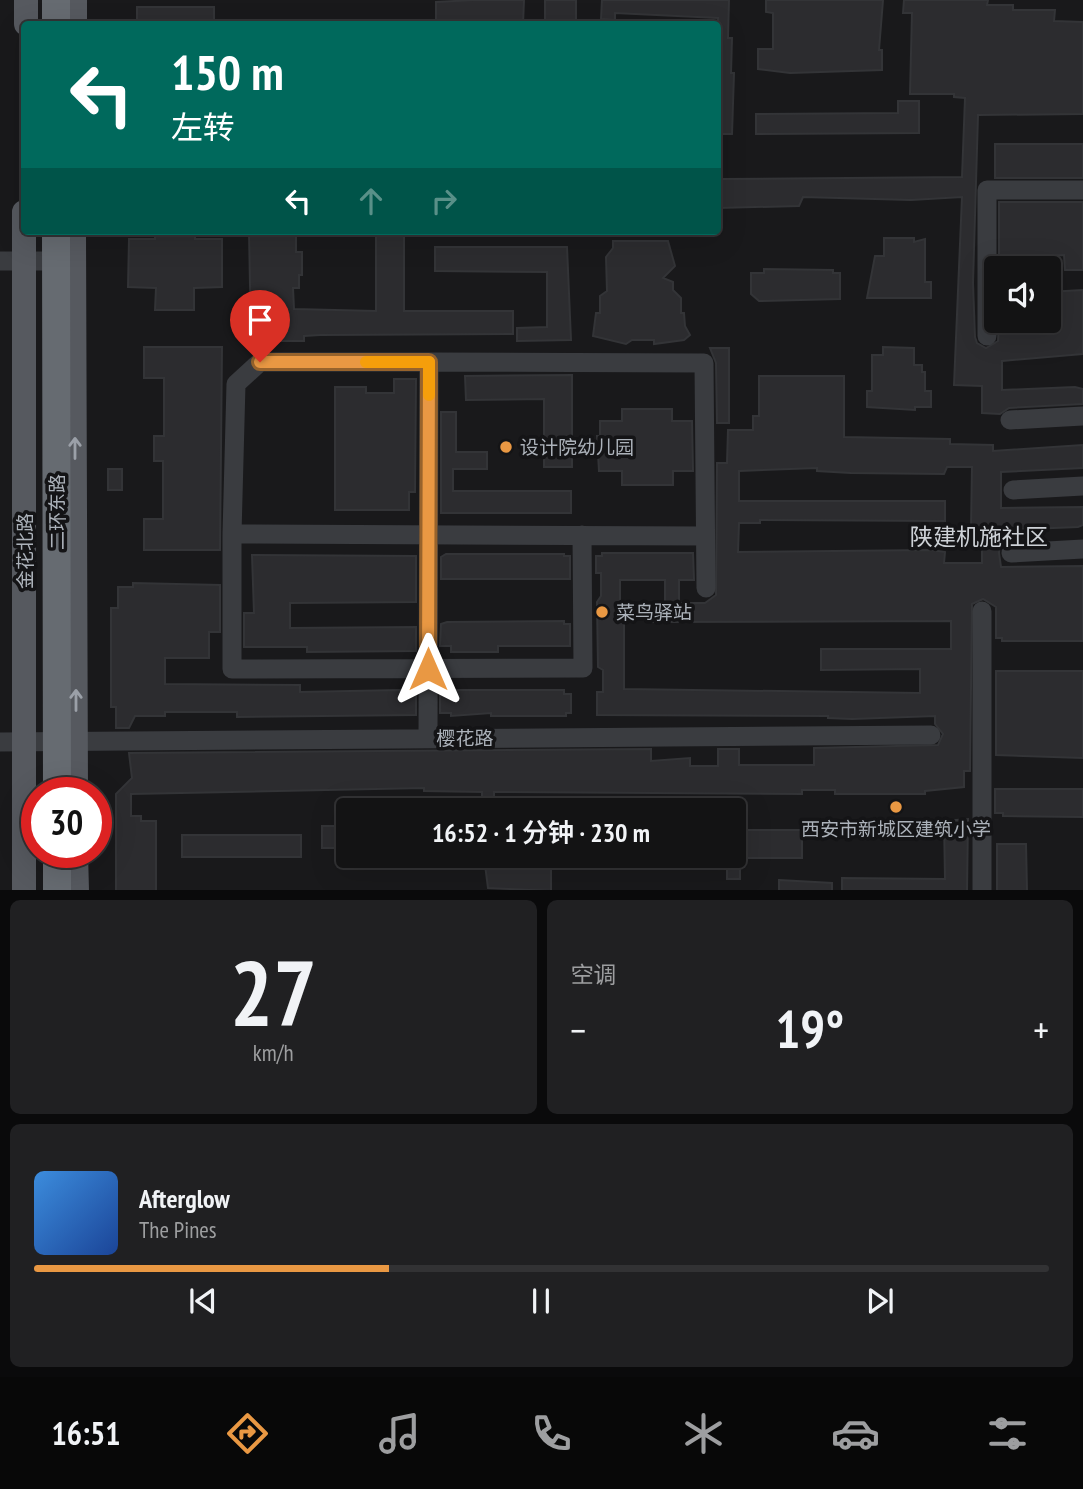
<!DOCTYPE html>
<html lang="zh">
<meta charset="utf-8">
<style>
body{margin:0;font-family:"PT Sans Narrow","Noto Sans SC",sans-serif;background:#202022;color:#f1f3f6;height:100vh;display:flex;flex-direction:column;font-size:26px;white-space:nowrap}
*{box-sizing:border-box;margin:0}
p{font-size:23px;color:#9d9ea0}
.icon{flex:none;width:38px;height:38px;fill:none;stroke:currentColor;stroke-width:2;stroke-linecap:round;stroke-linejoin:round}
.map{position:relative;height:890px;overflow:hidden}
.sheet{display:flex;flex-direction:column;gap:10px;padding:10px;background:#0a0a0b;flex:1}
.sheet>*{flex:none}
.guide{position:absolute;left:21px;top:21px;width:700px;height:214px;border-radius:7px;box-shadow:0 7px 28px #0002,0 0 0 2px #323234;background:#00695c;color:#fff;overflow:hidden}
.controls{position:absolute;left:984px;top:256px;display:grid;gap:14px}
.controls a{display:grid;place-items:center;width:77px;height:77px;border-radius:7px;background:#131314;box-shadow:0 7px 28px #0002,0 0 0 2px #323234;font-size:35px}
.speed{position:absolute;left:21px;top:777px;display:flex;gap:14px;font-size:35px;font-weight:700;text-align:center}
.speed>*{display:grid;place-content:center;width:91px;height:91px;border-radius:50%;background:#131314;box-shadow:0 7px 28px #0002,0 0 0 2px #323234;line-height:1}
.speed .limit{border:10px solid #d22;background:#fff;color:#111}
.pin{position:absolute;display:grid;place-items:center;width:60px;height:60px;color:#fff;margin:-72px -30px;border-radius:50% 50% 50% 0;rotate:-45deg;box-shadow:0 0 7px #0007}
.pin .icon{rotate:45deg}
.me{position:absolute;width:77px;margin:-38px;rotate:0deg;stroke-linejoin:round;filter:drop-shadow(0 0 5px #0008)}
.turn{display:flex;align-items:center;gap:24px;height:147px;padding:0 35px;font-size:32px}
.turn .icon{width:91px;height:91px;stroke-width:2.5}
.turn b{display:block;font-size:49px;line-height:60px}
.lanes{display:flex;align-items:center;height:66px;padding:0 35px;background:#0003;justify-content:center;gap:35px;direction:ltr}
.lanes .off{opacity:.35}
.big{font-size:52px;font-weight:600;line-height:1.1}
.sheet .tile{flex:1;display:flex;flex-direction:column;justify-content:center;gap:10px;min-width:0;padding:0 24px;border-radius:10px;background:#202022}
.sheet .dial{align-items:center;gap:0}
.dial b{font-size:91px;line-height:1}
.song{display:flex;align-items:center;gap:21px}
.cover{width:84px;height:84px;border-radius:10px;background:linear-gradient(135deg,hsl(210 70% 55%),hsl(220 70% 35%))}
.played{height:7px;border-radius:4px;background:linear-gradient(90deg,#e99843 35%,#323234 35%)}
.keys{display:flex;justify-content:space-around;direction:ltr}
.heat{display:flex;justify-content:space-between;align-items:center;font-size:38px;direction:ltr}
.sheet .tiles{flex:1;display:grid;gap:10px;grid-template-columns:1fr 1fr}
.tile:last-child{grid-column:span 2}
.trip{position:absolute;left:336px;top:798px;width:410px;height:70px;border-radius:7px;background:#131314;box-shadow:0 7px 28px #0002,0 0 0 2px #323234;font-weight:600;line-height:70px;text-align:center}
.tabs{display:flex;height:112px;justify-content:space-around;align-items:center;background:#080808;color:#9d9ea0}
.tabs .icon{width:49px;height:49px}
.tabs .active{color:#e99843}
.tabs b{font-size:32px;color:#f1f3f6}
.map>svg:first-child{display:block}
</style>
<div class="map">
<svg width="1083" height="891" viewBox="0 0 1083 891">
<rect width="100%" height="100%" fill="#19191b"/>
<path fill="#2c2c2f" stroke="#333437" stroke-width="2" fill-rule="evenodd" d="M473 0H524L523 24H436V2Z
M545 0H576V24H545Z
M602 0H729L728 38H732L731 73H734L732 134H718V18L615 13V20L601 19Z
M766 0H883L879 50H882V70L790 73 758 69V49H773V13L766 12Z
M904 0H988L987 5H1013V10H1055L1054 21 1083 22V114L978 115 973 283 975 337 977 343 986 348 998 341 999 320H1048V292L1083 290V354L1002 361V390L1075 387 1083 389V404L1009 408 1000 414 982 413V386L954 385 962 197 911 200 803 197 799 206 718 208V181L721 179 962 177 965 98 954 97V94H910L912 13H903Z
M137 7H214V24H137Z
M898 101H919V133L756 134V114L898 113Z
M995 144H1083V178H995Z
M999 202H1083V270H1065L1064 255 999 258Z
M155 231H195V239H222V287L194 288V310H155L156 288 128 287 129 239H155Z
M376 231H404V311H513V334L320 335 304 336V341H258V336H251L249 233H296V252H302V275H299V288H293L294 309 376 311Z
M884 238H914V242L925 239V282H931V298H867L875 256H884Z
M613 241H668L675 266 663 278 673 282V290L681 298V313H684L685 326 690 335 684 340 654 344V340H632L626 344 593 336 596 313H600V296L607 291 606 257 613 248Z
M435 247H567L571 340 517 341V328L547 327V272L435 271Z
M764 269 833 270V273H840V299L759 301 751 294V273H764Z
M144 347H222L220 550H144V519H163V461H154V436H164V378H144Z
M883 347 914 348V365H922V372H925V391H931V407H915V410L867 407V391H872V355H883Z
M710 348H729V423H717L716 363Z
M572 375V467H544V399L466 400 465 376Z
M759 376H844V437L950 439V444L993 445V451L1083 445V468L1001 472V508L1083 507V525L1078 527 1001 530 999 553 1001 567 1083 566V641H1002V638H996V607L983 599 972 604 970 771H964V787L925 791V794H835V790H802V794L494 792V810H482V792L424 791V788L131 794V816H141V821H156V891H116V794L132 778 129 753 651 749V761L690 758V766H718V749H739V765H814V748L938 745 943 734 935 724V716L852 719 828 718V716L597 715V692H603V670L598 667 597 602 601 596V573H596V556H602V553H693L694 580H679V603H705L716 595 717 463H727L728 430H753V416H759ZM947 467H972L971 529H982V563H944L945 552 931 550 738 552 739 523H760V520L945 521V501H739V471L817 468V471L851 473 944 474ZM620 580H665V604H652V622L951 621V649H821V670L920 669V693L624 689V601H620Z
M394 379H416L415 492H409V510H335V387H366V393H394Z
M622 409H672V421H692L693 471H673V485H622V471H599L597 436H600V421H622Z
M441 412H456V452H487V469H453V491H571V513H441Z
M108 469H122V490H108Z
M446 554H564V556H570V579H441V557Z
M252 555 416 556V602L290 603V628L416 627V651L307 652V647H244V613H254Z
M133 583 220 585V632H209V658H165V684L300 685V692L400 690V693H416V715L237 717V712H165V716H135L129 728H116V707H111V608H118V587H133Z
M564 621V624H570V646H498V652H451V646H440L441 624 447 622Z
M996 671H1083V758L996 755Z
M440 690H564V694H571V713H566V716H491V713L451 716V713H440Z
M995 789H1083V817L1003 816V813H995Z
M968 819 967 891H842V878L945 879 944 821Z
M322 826H348V848H322Z
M733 830H802V858H733Z
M182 835H301V857H182Z
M997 844H1026L1027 891H997Z
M551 856V891L488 888 484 857Z
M727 866H740V879H727Z
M779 880 832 883V891H779Z"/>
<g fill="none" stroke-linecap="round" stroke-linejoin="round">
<path stroke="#3a3c40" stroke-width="19" d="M0 261H67
M987 336V190H1083
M1010 420 1083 416
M1013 490 1083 486
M232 534 236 384 260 362H429
M582 535 583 668 232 669V534C390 534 548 535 705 536
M1011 553 1083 549
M982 611V891
M428 739 429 362 704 363 706 588
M0 742 931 735"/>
<path stroke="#56595f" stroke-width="24" d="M26 24V0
M75 24V0
M74 231 76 793
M76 852 77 891
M24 891V212"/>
<path stroke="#666b71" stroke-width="28" d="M56 0V24
M57 852V891"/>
<path stroke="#666b71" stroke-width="28" d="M56 231 57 793"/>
</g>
<defs><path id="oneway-shaft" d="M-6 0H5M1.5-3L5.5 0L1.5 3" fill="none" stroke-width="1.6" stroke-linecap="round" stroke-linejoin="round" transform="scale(1.75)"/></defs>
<g stroke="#9ba0a8">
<use href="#oneway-shaft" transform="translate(75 448) rotate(-90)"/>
<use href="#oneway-shaft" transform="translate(76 700) rotate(-90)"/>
</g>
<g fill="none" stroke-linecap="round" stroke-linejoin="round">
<defs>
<path id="route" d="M260 362H429L428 669"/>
</defs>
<use href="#route" stroke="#97632c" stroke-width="18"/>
<use href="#route" stroke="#e99843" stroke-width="12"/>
<path stroke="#f59e0b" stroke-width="12" d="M366 362H429V395"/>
</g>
<g fill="#e99843" stroke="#141416" stroke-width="2.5">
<circle cx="506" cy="447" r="7"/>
<circle cx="602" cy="612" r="7"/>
<circle cx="896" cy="807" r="7"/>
</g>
<g text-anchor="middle" stroke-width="7" stroke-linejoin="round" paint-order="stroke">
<g font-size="19" fill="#acb2ba" stroke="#141416" text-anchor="start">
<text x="520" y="454">设计院幼儿园</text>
<text x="616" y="619">菜鸟驿站</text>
<text x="896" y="836" text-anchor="middle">西安市新城区建筑小学</text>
</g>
<g font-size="19" fill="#acb2ba" stroke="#141416">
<text transform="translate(57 512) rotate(-90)" y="7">二环东路</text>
<text transform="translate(25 551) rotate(-90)" y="7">金花北路</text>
<text x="465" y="745">樱花路</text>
</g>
<g font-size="23" fill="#cdd1d6" stroke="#141416">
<text x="979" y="545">陕建机施社区</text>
</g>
</g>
</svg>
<div class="controls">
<a><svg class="icon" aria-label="sound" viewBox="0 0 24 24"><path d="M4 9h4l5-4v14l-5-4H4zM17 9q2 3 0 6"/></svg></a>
</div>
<div class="speed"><div class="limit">30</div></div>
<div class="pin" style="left:260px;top:362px;background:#d93025"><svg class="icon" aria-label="arrive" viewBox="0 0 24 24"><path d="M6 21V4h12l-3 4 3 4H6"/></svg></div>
<svg class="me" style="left:428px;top:669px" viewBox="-20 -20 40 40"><path d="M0-17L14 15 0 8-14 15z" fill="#e99843" stroke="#fff" stroke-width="4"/></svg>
<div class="trip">16:52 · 1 分钟 · 230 m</div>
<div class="guide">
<div class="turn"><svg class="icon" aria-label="left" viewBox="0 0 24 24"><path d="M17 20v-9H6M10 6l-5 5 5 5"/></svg><div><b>150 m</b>左转</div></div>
<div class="lanes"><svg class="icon" aria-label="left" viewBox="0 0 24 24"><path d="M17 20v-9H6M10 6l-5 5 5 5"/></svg><svg class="icon off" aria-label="ahead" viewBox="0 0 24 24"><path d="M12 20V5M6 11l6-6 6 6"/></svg><svg class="icon off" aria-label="right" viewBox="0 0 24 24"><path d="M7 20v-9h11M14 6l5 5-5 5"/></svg></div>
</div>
</div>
<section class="sheet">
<div class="tiles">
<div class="tile dial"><b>27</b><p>km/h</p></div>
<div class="tile"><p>空调</p>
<div class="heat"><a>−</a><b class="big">19°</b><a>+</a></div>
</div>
<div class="tile">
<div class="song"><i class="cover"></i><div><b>Afterglow</b><p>The Pines</p></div></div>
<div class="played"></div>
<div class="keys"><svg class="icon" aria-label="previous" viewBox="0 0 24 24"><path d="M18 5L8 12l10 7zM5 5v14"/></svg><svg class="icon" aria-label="pause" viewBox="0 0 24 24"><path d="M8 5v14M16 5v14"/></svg><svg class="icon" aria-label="next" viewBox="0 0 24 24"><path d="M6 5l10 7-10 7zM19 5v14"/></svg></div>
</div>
</div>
</section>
<nav class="tabs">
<b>16:51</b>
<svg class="icon active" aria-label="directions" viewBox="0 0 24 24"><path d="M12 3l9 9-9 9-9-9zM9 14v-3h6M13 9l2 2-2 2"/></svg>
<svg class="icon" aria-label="music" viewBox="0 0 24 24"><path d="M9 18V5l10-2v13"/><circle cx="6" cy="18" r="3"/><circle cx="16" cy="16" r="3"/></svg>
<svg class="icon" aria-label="phone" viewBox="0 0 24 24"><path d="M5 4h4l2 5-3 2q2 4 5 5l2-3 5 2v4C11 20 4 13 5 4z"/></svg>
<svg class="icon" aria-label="climate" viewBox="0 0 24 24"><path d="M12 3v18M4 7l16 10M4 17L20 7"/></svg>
<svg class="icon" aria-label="car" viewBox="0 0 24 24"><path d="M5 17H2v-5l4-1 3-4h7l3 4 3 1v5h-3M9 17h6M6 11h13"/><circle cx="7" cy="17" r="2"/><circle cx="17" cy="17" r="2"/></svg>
<svg class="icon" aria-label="filters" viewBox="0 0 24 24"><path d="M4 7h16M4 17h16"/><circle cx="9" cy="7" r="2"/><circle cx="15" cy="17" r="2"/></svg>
</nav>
